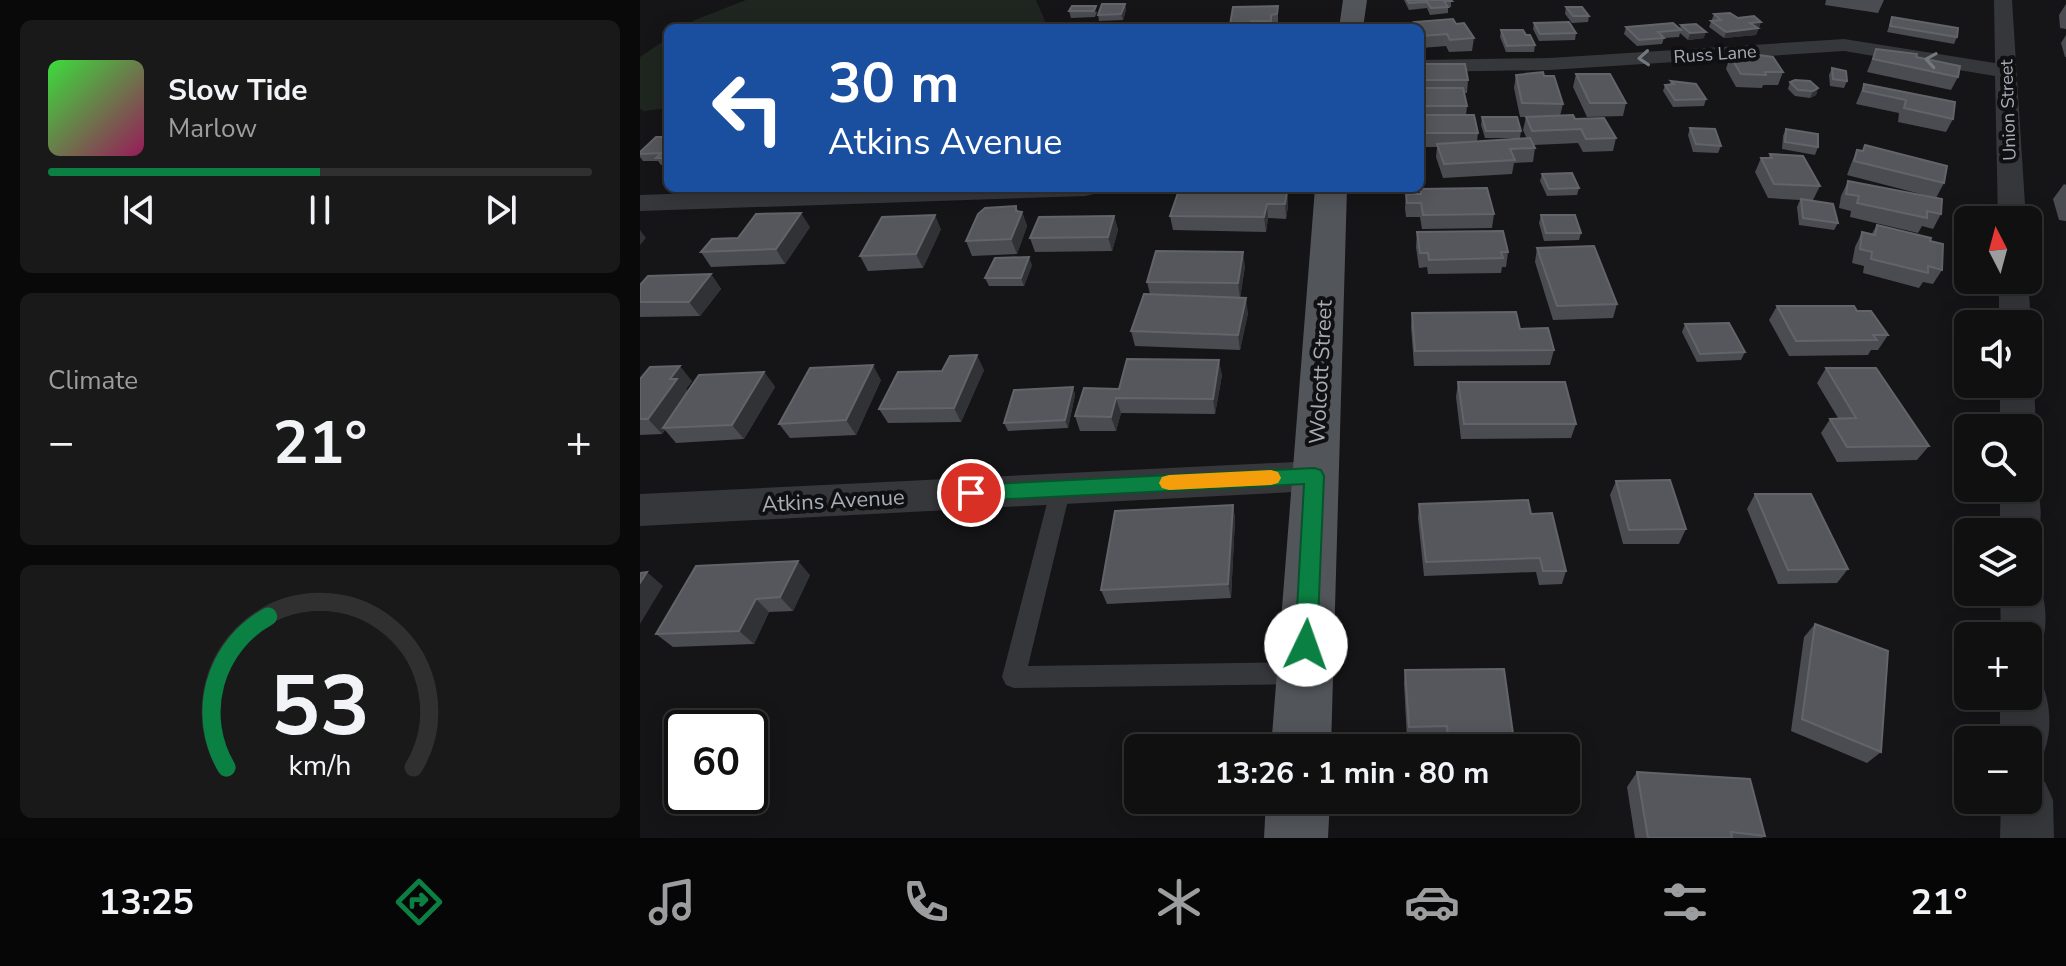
<!DOCTYPE html>
<meta charset="utf-8">
<style>
body{margin:0;font-family:"Nunito Sans",sans-serif;background:#19191a;color:#f1f3f6;height:100vh;display:flex;flex-direction:column;font-size:30px;white-space:nowrap}
*{box-sizing:border-box;margin:0}
p{font-size:26px;color:#9c9d9f}
.icon{flex:none;width:44px;height:44px;fill:none;stroke:currentColor;stroke-width:2;stroke-linecap:round;stroke-linejoin:round}
.map{position:relative;flex:1;overflow:hidden}
.details{display:flex;flex-direction:column;gap:20px;padding:20px;background:#090909;width:640px}
.details>*{flex:none}
.hud{position:absolute;left:24px;top:24px;width:760px;height:168px;border-radius:12px;box-shadow:0 4px 20px #0003,0 0 0 2px #303031;background:#1a4fa0;color:#fff;overflow:hidden}
.needle{width:52px;rotate:354deg}
.fabs{position:absolute;left:1314px;top:206px;display:grid;gap:16px}
.fabs a{display:grid;place-items:center;width:88px;height:88px;border-radius:12px;background:#101011;box-shadow:0 4px 20px #0003,0 0 0 2px #303031;font-size:40px}
.speed{position:absolute;left:24px;top:710px;display:flex;gap:16px;font-size:40px;font-weight:700;text-align:center}
.speed>*{display:grid;place-content:center;width:104px;height:104px;border-radius:50%;background:#101011;box-shadow:0 4px 20px #0003,0 0 0 2px #303031;line-height:1}
.speed .limit{border:4px solid #111;border-radius:12px;background:#fff;color:#111}
.pin{position:absolute;display:grid;place-items:center;width:68px;height:68px;color:#fff;margin:-34px;border:4px solid #fff;border-radius:50%;box-shadow:0 2px 8px #0007}
.me{position:absolute;width:88px;margin:-44px;rotate:3deg;stroke-linejoin:round;filter:drop-shadow(0 0 6px #0008)}
.turn{display:flex;align-items:center;gap:28px;height:168px;padding:0 32px;font-size:36px}
.turn .icon{width:104px;height:104px;stroke-width:2.5}
.turn b{display:block;font-size:56px;line-height:68px}
.big{font-size:60px;font-weight:700;line-height:1.1}
.details .card{flex:1;display:flex;flex-direction:column;justify-content:center;gap:12px;min-width:0;padding:0 28px;border-radius:12px;background:#19191a}
.details .dial{align-items:center;gap:0}
.dial svg{height:208px;overflow:visible;fill:none;stroke:#303031;stroke-width:7;stroke-linecap:round;text-anchor:middle}
.dial text{fill:#f1f3f6;stroke:none}
.song{display:flex;align-items:center;gap:24px}
.cover{width:96px;height:96px;border-radius:12px;background:linear-gradient(135deg,hsl(120 70% 55%),hsl(330 70% 35%))}
.played{height:8px;border-radius:4px;background:linear-gradient(90deg,#0b8043 50%,#303031 50%)}
.keys{display:flex;justify-content:space-around;direction:ltr}
.heat{display:flex;justify-content:space-between;align-items:center;font-size:44px;direction:ltr}
.trip{position:absolute;left:484px;top:734px;width:456px;height:80px;border-radius:12px;background:#101011;box-shadow:0 4px 20px #0003,0 0 0 2px #303031;font-weight:700;line-height:80px;text-align:center}
.dock{display:flex;height:128px;justify-content:space-around;align-items:center;background:#060607;color:#9c9d9f}
.dock .icon{width:56px;height:56px}
.dock .on{color:#0b8043}
.dock b{font-size:36px;color:#f1f3f6}
main{display:flex;flex:1;min-height:0}
.map>svg:first-child{display:block}
</style>
<main>
<section class="details">
<div class="card">
<div class="song"><i class="cover"></i><div><b>Slow Tide</b><p>Marlow</p></div></div>
<div class="played"></div>
<div class="keys"><svg class="icon" aria-label="previous" viewBox="0 0 24 24"><path d="M18 5L8 12l10 7zM5 5v14"/></svg><svg class="icon" aria-label="pause" viewBox="0 0 24 24"><path d="M8 5v14M16 5v14"/></svg><svg class="icon" aria-label="next" viewBox="0 0 24 24"><path d="M6 5l10 7-10 7zM19 5v14"/></svg></div>
</div>
<div class="card"><p>Climate</p>
<div class="heat"><a>−</a><b class="big">21°</b><a>+</a></div>
</div>
<div class="card dial"><svg viewBox="0 0 100 80">
<path d="M14 69A42 42 0 1 1 86 69"/>
<path d="M14 69A42 42 0 0 1 30 11" stroke="#0b8043"/>
<text x="50" y="56" font-size="32" font-weight="700">53</text>
<text x="50" y="72" font-size="11">km/h</text>
</svg></div>
</section>
<div class="map">
<svg width="1426" height="838" viewBox="0 0 1426 838">
<rect width="100%" height="100%" fill="#151517"/>
<path fill="#1f2620" d="M106 0H396L408 28H43L55 20Z
M28 38V108L4 111 0 109V57Z"/>
<g fill="none" stroke-linecap="round" stroke-linejoin="round">
<path fill="#36373b" fill-rule="evenodd" d="M421 480 428 483 431 488 388 666 661 662 669 665 673 673 669 681 661 684 374 688 366 685 362 677 411 488 414 483Z"/>
<path fill="#36373b" fill-rule="evenodd" d="M1354 0H1372L1386 220H1358L1355 76 1204 51 910 70 780 72V60L910 58 1204 39 1355 63Z
M206 188H458L454 194 445 196 0 211V195Z
M1388 278 1391 324 1388 329V324H1359V280Z
M1388 375 1394 384 1396 428 1388 438V428H1360V384H1388Z
M674 461 688 465 693 476 688 487 674 491 0 526V494Z
M1388 476 1393 477C1402 496 1404 525 1394 544L1388 546V532H1360V488H1388Z
M1388 575 1397 579C1407 600 1409 629 1399 650L1388 655V636H1361L1360 592H1388Z
M1388 675 1401 680C1411 704 1413 733 1402 757L1388 763V740H1360V696H1388Z
M1388 775 1405 782 1413 800 1414 838H1360L1361 800H1388Z"/>
<path fill="#52555a" fill-rule="evenodd" d="M703 0H727L723 28H699Z
M675 188H707L691 748H631Z
M626 800H690L688 838H624Z"/>
</g>
<path fill="#4b4c52" d="M764 0H811V7L808 8V13L790 15 787 8 769 10Z
M1186 0H1244L1238 13 1185 5Z
M485 4 486 10 483 20 459 21 458 15Z
M1426 4V29L1420 28 1419 15Z
M432 6 457 12 455 17 431 18 429 11Z
M638 6V27H632V28H590V25Z
M926 7 949 16 948 22 932 23 925 14Z
M1074 14 1121 22 1116 35 1084 38 1069 27Z
M1252 17 1317 37 1314 44 1247 32Z
M774 22 816 24 834 38 832 51 809 52 806 46 781 48 780 28H774Z
M894 23 936 33 935 40 899 41 893 29Z
M1041 25 1064 38 1048 40 1040 33 1039 37 1024 38 1022 44 997 46 984 34 986 27 1040 29Z
M861 30 886 35 895 45 894 52H866L860 37Z
M1426 35V57H1425L1421 43Z
M1236 49 1276 57 1318 77 1311 90 1227 72Z
M1103 53 1143 72 1138 85H1123L1122 88 1096 87 1086 69 1090 56 1102 57Z
M780 64 828 80 827 93H824L827 106 826 115 838 133 837 141 887 139 883 130 886 117H887H880L874 88 876 75 904 76 923 104 920 116 935 119 976 138 973 151 943 152 938 143 894 145 895 148 893 162 874 163 872 174 803 178 796 157 797 147H780Z
M1192 68 1207 81 1204 88 1190 86 1189 75Z
M936 74 986 103 983 116 947 117 933 87Z
M1031 81 1066 99 1064 106 1033 107 1023 91 1025 85 1030 84Z
M1150 82 1178 88 1176 95 1170 98 1155 96 1148 89Z
M1224 84 1313 119 1306 132 1258 122 1259 113 1216 104Z
M842 117 881 131 880 138H845L841 125Z
M1050 128 1081 146 1078 153 1053 152 1048 135Z
M1146 129 1178 147 1175 155 1142 149 1143 136Z
M28 137V165H21L18 161H3L0 157V152Z
M1225 145 1304 183 1296 198 1207 175 1211 164 1217 150 1223 151Z
M1130 154 1180 186 1173 200H1167L1198 223 1194 230 1159 225 1157 207 1160 200 1128 198 1115 172 1121 158H1129Z
M902 174 939 188 937 195 907 196 900 181Z
M1208 181 1301 214 1293 229 1282 226 1278 233 1210 217 1211 211 1199 208 1201 196Z
M1424 184 1426 185V221L1419 220 1413 199Z
M780 189 854 214 852 228 782 229 780 217H766L765 208 766 194H780Z
M647 192 648 206 646 219 628 218 626 232 533 230 530 216Z
M376 206 378 211 382 212 387 226 377 254 332 256 326 241Z
M901 215 941 233 939 240 904 241 899 223Z
M474 216 478 230 472 251 395 252 390 238Z
M1237 225 1290 241 1302 270 1293 284 1283 282 1279 288 1223 273 1224 266 1212 263 1215 247 1222 232 1231 235Z
M170 227 145 264 71 267 61 252 98 238Z
M301 229 283 268 228 271 220 256Z
M777 232 868 252 866 267H862L861 273 788 274 787 267 779 268 776 247Z
M897 248 977 304 973 318 913 320 895 262Z
M392 265 384 286H349L345 278Z
M605 266 600 298 608 313 600 350 495 346 491 331 510 294 507 282Z
M71 274 81 289 60 316 0 317V285Z
M1137 306 1217 311 1248 335 1238 350H1231L1228 355 1149 356 1129 320Z
M772 313 880 329 914 350 910 365 774 366 771 327Z
M1045 324 1105 352 1101 360 1057 362 1042 332Z
M1186 368 1289 446 1277 460 1197 462 1181 433 1190 419 1198 418 1177 383Z
M344 370 321 422 248 423 239 409Z
M124 372 135 387 104 439 36 443 25 430 22 434 0 435V379L52 381 46 389 48 391Z
M582 375 575 414 481 413 476 431H440L435 416 479 389Z
M241 380 216 435 150 438 139 424Z
M818 382 936 424 931 438 821 439 816 397Z
M433 387 435 395 428 428 368 431 364 423Z
M976 481 1046 529 1039 544H983L970 495Z
M1115 494 1208 569 1197 583 1138 584 1107 509Z
M779 504 891 514 926 571 922 584 899 585 896 572 784 576 778 518Z
M593 505 595 519 591 598 467 604 461 590Z
M170 575 153 611 129 612 114 644 33 647 16 634Z
M1175 624 1241 752 1227 763 1151 731 1164 637Z
M765 670 875 748H805L804 738 767 739 764 683Z
M997 772 1125 836 1122 838H995L987 787Z
M810 800H877L810 801Z"/>
<path fill="#313236" d="M485 4 486 10 483 20 481 14Z
M1121 22 1119 28 1108 29 1110 23Z
M1118 28 1116 35 1084 38 1086 32Z
M1066 32 1064 38 1048 40 1050 33Z
M1178 88 1176 95 1170 98 1173 91Z
M647 192 648 206 646 219 645 204Z
M627 204 628 218 626 232 624 217Z
M376 206 380 217 382 212 387 226 377 254 371 239Z
M161 213 170 227 145 264 136 249Z
M295 215 301 229 283 268 276 254Z
M474 216 478 230 472 251 468 237Z
M0 230 6 238 0 245Z
M603 252 605 266 600 298 598 283Z
M389 257 392 265 384 286 381 278Z
M71 274 81 289 60 316 49 302Z
M606 298 608 313 600 350 598 335Z
M337 355 344 370 321 422 314 408Z
M579 360 582 375 575 414 573 399Z
M233 365 241 380 216 435 206 420Z
M40 366 52 381 46 389 50 394 23 428 25 430 22 434 8 419 30 379Z
M124 372 135 387 104 439 92 425Z
M433 387 435 395 428 428 425 420Z
M476 398 481 413 476 431 471 417Z
M593 505 595 519 591 598 588 584Z
M158 561 170 575 153 611 140 597Z
M7 572 23 586 0 624V583Z
M116 599 129 612 114 644 99 631Z"/>
<path fill="#55575c" stroke="#62646a" stroke-width="2" d="M767 0H811L812 1H804L808 7 791 8 787 2 769 3Z
M462 4H485L481 14 458 15Z
M432 6H456L454 11H429Z
M638 6 637 14 631 15V21H611L610 25H590L593 7Z
M926 7H942L949 16H933Z
M1090 13 1098 18 1114 16 1121 22 1110 23 1118 28 1086 32 1071 21 1081 20 1074 14Z
M1252 17 1318 28 1317 37 1250 26Z
M813 19 816 24 824 23 834 38 810 40 807 34 782 36 780 28H778L774 22Z
M929 22 936 33 900 34 894 23Z
M1033 23 1041 30 1018 32 1024 38 999 40 986 27Z
M1056 24 1066 32 1050 33 1041 25Z
M861 30H883L886 35H890L895 45 867 46Z
M1236 49 1277 54 1276 57 1320 66 1318 77 1233 59Z
M1103 53 1133 57 1143 72H1125L1126 75 1101 74 1090 56 1105 57Z
M780 64H825L828 80H780Z
M1192 68 1206 71 1207 81 1193 79Z
M903 72 904 76H914L923 104 882 103 876 75Z
M936 74H970L986 103H950Z
M1155 80 1170 81 1178 88 1173 91 1158 90 1150 82Z
M1031 81 1056 84 1066 99 1035 100 1025 85 1034 84Z
M1224 84 1315 102 1313 119 1264 108 1266 100 1223 91Z
M780 88H823L827 106H780Z
M780 115H834L838 133H780Z
M933 115 935 119 964 118 976 138 946 139 941 129 892 131 886 117Z
M842 117H877L881 131H846Z
M1050 128 1075 129 1081 146 1056 144Z
M1146 129 1178 134V147L1145 142Z
M16 137H28V158H16L21 153 0 154V152Z
M890 138 895 148 870 149 875 160 804 164 797 144Z
M1225 145 1307 166 1304 183 1214 161 1217 150 1223 151Z
M1130 154 1163 156 1180 186 1134 184 1121 158H1132Z
M932 173 939 188 909 189 902 174Z
M1208 181 1302 199 1301 214 1287 211V218L1217 203 1219 196 1206 194Z
M847 188 854 214 783 215 781 203H767L766 194H781L780 189Z
M539 190 647 192 645 204H627L624 217 530 216Z
M1161 199 1193 204 1198 223 1163 218Z
M376 206V211L382 212 371 239 326 241 338 214 345 208Z
M161 213 136 249 61 252 72 239 98 238 116 214Z
M295 215 276 254 220 256 242 217Z
M901 215H935L941 233H906Z
M474 216 468 237 390 238 399 217Z
M1237 225 1291 238 1290 241 1303 244 1302 270 1288 266V273L1231 259 1232 252 1220 249 1222 232 1235 235Z
M863 231 868 252H861L863 258 789 260 788 253H780L777 232Z
M954 246 977 304 917 306 897 248Z
M516 251 603 252 598 283 507 282Z
M389 257 381 278H345L355 258Z
M71 274 49 302H0V285L8 276Z
M504 294 606 298 598 335 491 331Z
M1137 306H1214L1217 311H1231L1248 335H1233L1237 340 1156 341Z
M876 312 880 329 908 328 914 350 775 351 772 313Z
M1089 323 1105 352 1060 354 1045 324Z
M337 355 314 408 239 409 258 372 302 371 310 356Z
M487 359 579 360 573 399 476 398 471 417 435 416 444 388 479 389Z
M233 365 206 420 139 424 170 368Z
M40 366 30 379H37L8 419H0V379L10 367Z
M1186 368H1236L1289 446 1207 447 1190 419 1216 418Z
M124 372 92 425 23 428 59 375Z
M818 382H925L936 424H824Z
M433 387 425 420 364 423 374 390Z
M1030 480 1046 529 989 530 976 481Z
M1115 494H1171L1208 569 1148 570Z
M888 500 891 514 912 513 926 571H903L900 558 786 562 779 504Z
M593 505 588 584 461 590 475 511Z
M158 561 140 597 116 599 99 631 16 634 56 566Z
M7 572 0 583V573Z
M1175 624 1248 651 1241 752 1162 719Z
M864 669 875 748H809L807 726 769 727 765 670Z
M997 772 1110 779 1125 836 1091 832 1092 838H1008Z"/>
<defs><path id="oneway-chevron" d="M-2-3.5L2.5 0L-2 3.5" fill="none" stroke-width="1.6" stroke-linecap="round" stroke-linejoin="round" transform="scale(2)"/></defs>
<g stroke="#74787f">
<use href="#oneway-chevron" transform="translate(1004 58) rotate(176)"/>
<use href="#oneway-chevron" transform="translate(1291 60) rotate(-171)"/>
</g>
<path fill="#0b8043" stroke="#07532c" stroke-width="2" d="M674 468 681 470 684 476 677 645 674 652 666 655 658 652 655 645 664 484 331 501 324 498 321 493 324 487 331 485Z"/>
<path fill="#f59e0b" d="M631 470 638 472 641 478 638 483 631 485 529 490 522 488 519 483 522 477 529 475Z"/>
<g text-anchor="middle" stroke-width="8" stroke-linejoin="round" paint-order="stroke">
<g font-size="18" fill="#a7adb6" stroke="#101012">
<text transform="translate(1075 54) rotate(-4)" y="6">Russ Lane</text>
<text transform="translate(1368 110) rotate(-92)" y="6">Union Street</text>
</g>
<g font-size="22" fill="#a7adb6" stroke="#101012">
<text transform="translate(680 372) rotate(-87)" y="8">Wolcott Street</text>
<text transform="translate(193 500) rotate(-3)" y="8">Atkins Avenue</text>
</g>
</g>
</svg>
<div class="fabs">
<a><svg class="needle" viewBox="-14 -14 28 28"><path d="M0-13l5 13h-10z" fill="#e53935"/><path d="M0 13l5-13h-10z" fill="#9c9d9f"/></svg></a>
<a><svg class="icon" aria-label="sound" viewBox="0 0 24 24"><path d="M4 9h4l5-4v14l-5-4H4zM17 9q2 3 0 6"/></svg></a>
<a><svg class="icon" aria-label="search" viewBox="0 0 24 24"><circle cx="10" cy="10" r="6"/><path d="M15 15l6 6"/></svg></a>
<a><svg class="icon" aria-label="layers" viewBox="0 0 24 24"><path d="M12 4l9 5-9 5-9-5zM3 14l9 5 9-5"/></svg></a>
<a>+</a>
<a>−</a>
</div>
<div class="speed"><div class="limit">60</div></div>
<div class="pin" style="left:331px;top:493px;background:#d93025"><svg class="icon" aria-label="arrive" viewBox="0 0 24 24"><path d="M6 21V4h12l-3 4 3 4H6"/></svg></div>
<svg class="me" style="left:666px;top:645px" viewBox="-20 -20 40 40"><circle r="19" fill="#fff"/><path d="M0-13L10 11 0 6-10 11z" fill="#0b8043"/></svg>
<div class="trip">13:26 · 1 min · 80 m</div>
<div class="hud">
<div class="turn"><svg class="icon" aria-label="left" viewBox="0 0 24 24"><path d="M17 20v-9H6M10 6l-5 5 5 5"/></svg><div><b>30 m</b>Atkins Avenue</div></div>
</div>
</div>
</main>
<nav class="dock">
<b>13:25</b>
<svg class="icon on" aria-label="directions" viewBox="0 0 24 24"><path d="M12 3l9 9-9 9-9-9zM9 14v-3h6M13 9l2 2-2 2"/></svg>
<svg class="icon" aria-label="music" viewBox="0 0 24 24"><path d="M9 18V5l10-2v13"/><circle cx="6" cy="18" r="3"/><circle cx="16" cy="16" r="3"/></svg>
<svg class="icon" aria-label="phone" viewBox="0 0 24 24"><path d="M5 4h4l2 5-3 2q2 4 5 5l2-3 5 2v4C11 20 4 13 5 4z"/></svg>
<svg class="icon" aria-label="climate" viewBox="0 0 24 24"><path d="M12 3v18M4 7l16 10M4 17L20 7"/></svg>
<svg class="icon" aria-label="car" viewBox="0 0 24 24"><path d="M5 17H2v-5l4-1 3-4h7l3 4 3 1v5h-3M9 17h6M6 11h13"/><circle cx="7" cy="17" r="2"/><circle cx="17" cy="17" r="2"/></svg>
<svg class="icon" aria-label="filters" viewBox="0 0 24 24"><path d="M4 7h16M4 17h16"/><circle cx="9" cy="7" r="2"/><circle cx="15" cy="17" r="2"/></svg>
<b>21°</b>
</nav>
